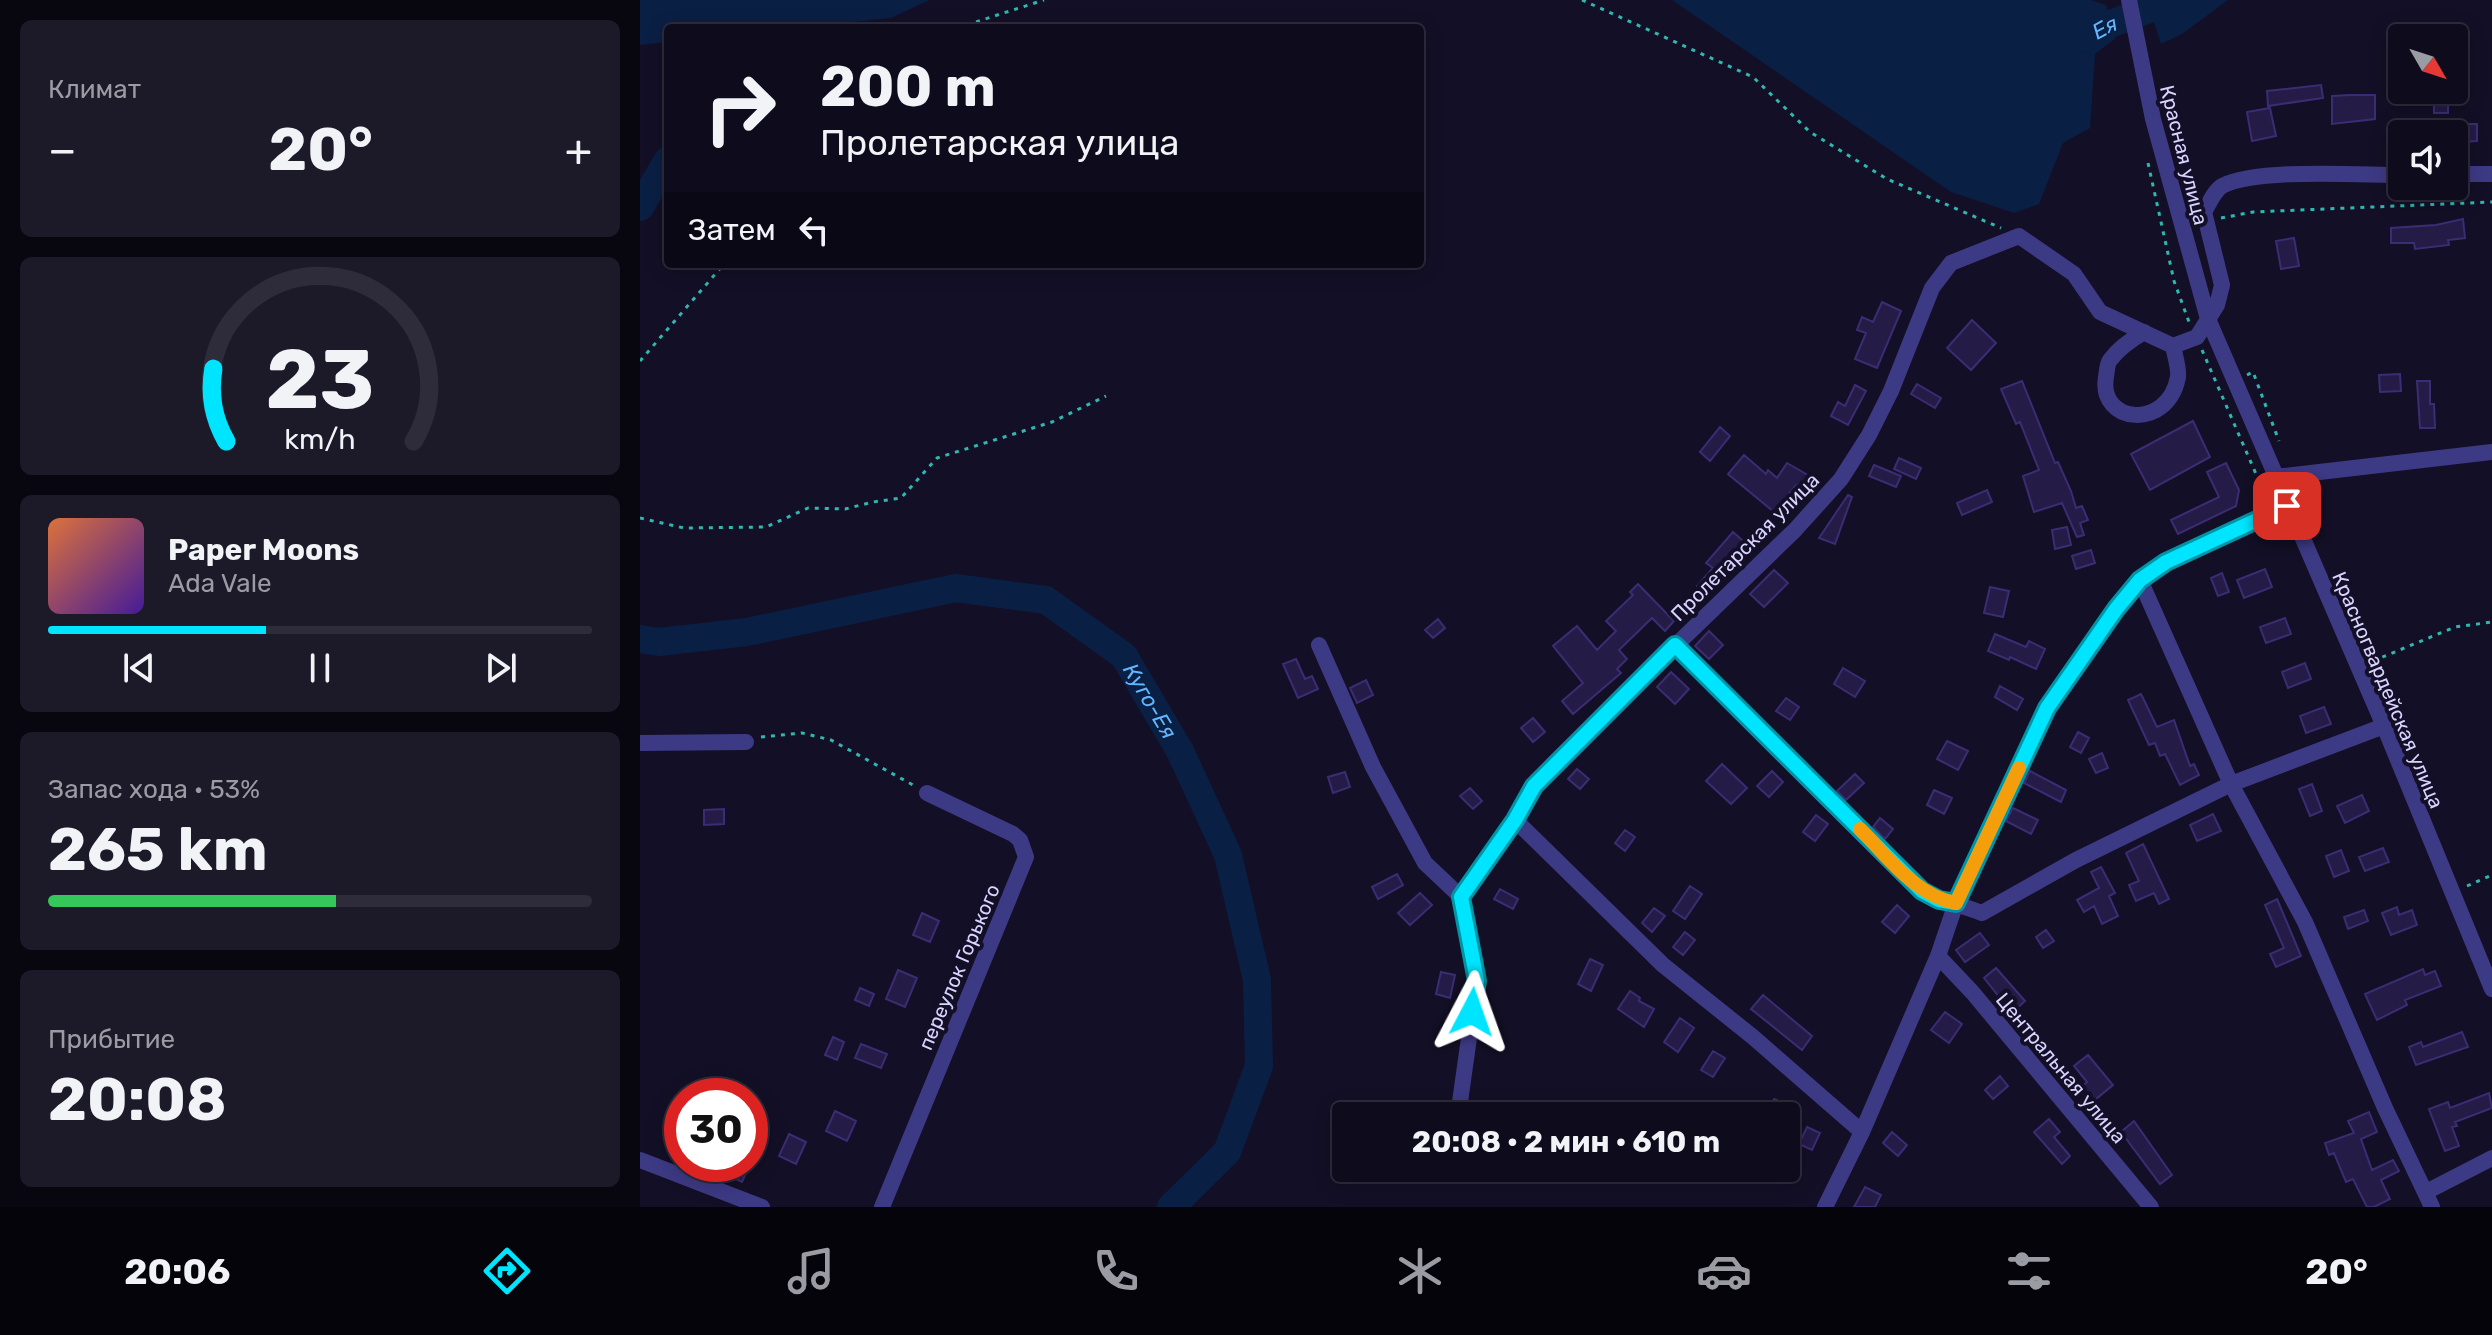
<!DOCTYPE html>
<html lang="ru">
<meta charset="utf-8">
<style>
body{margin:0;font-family:Rubik,sans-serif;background:#1c1929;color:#f1f3f6;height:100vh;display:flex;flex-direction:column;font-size:30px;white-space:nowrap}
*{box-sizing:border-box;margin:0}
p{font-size:26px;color:#9b9ba3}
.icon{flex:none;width:44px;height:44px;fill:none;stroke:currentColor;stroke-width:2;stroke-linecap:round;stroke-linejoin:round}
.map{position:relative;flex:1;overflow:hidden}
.sheet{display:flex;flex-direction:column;gap:20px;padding:20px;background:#08060f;width:640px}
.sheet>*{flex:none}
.hud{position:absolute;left:24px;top:24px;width:760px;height:244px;border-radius:8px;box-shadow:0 4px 20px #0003,0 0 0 2px #2e2b3b;background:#0e0b1c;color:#f1f3f6;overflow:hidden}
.needle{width:52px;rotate:129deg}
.fabs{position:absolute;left:1748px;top:24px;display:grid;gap:16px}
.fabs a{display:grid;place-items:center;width:80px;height:80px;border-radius:8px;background:#0e0b1c;box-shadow:0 4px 20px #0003,0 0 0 2px #2e2b3b;font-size:40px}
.speed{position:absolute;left:24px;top:1078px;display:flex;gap:16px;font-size:40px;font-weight:700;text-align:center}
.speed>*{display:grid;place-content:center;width:104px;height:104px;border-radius:50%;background:#0e0b1c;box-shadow:0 4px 20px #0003,0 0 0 2px #2e2b3b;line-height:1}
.speed .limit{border:12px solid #d22;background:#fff;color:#111}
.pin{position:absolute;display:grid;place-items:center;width:68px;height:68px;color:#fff;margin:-34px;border-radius:16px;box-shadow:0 4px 12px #0006}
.me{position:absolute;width:88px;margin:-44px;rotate:4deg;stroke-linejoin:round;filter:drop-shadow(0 0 6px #0008)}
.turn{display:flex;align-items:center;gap:28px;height:168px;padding:0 24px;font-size:36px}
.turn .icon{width:104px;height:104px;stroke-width:2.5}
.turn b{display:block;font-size:56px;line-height:68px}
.then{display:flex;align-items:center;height:76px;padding:0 24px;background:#0003;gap:16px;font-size:30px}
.big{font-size:60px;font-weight:700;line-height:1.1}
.sheet .card{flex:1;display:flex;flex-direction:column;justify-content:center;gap:12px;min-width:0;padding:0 28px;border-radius:12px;background:#1c1929}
.sheet .dial{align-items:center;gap:0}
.dial svg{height:208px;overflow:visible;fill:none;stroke:#2e2b3b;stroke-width:7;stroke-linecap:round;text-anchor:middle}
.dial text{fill:#f1f3f6;stroke:none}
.song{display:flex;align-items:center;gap:24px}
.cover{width:96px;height:96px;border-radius:12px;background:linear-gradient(135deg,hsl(20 70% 55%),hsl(260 70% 35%))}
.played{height:8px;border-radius:4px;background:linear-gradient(90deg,#00e5ff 40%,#2e2b3b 40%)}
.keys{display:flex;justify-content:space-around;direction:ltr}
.heat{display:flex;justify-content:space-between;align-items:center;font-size:44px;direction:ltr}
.charge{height:12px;border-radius:6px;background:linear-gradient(90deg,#34c759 53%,#2e2b3b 0)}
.trip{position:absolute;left:692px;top:1102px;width:468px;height:80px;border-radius:8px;background:#0e0b1c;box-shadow:0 4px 20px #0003,0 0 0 2px #2e2b3b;font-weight:700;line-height:80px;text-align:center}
.menu{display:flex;height:128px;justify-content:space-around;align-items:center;background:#06040b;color:#9b9ba3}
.menu .icon{width:56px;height:56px}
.menu .current{color:#00e5ff}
.menu b{font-size:36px;color:#f1f3f6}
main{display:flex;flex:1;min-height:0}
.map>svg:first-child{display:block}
</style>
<main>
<section class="sheet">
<div class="card"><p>Климат</p>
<div class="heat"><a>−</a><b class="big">20°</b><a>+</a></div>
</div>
<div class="card dial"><svg viewBox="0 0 100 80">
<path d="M14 69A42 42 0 1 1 86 69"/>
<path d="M14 69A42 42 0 0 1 9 41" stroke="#00e5ff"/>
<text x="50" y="56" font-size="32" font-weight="700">23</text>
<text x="50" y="72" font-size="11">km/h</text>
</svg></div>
<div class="card">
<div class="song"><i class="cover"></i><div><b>Paper Moons</b><p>Ada Vale</p></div></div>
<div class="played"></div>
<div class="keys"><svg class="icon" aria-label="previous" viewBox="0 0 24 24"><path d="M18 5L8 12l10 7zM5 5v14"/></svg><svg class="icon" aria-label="pause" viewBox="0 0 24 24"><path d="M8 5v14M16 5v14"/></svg><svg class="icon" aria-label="next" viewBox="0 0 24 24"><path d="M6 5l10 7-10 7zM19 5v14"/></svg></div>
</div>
<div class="card"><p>Запас хода · 53%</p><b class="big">265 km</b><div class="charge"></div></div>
<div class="card"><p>Прибытие</p><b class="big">20:08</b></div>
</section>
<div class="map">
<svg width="1852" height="1207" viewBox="0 0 1852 1207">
<rect width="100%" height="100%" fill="#130f26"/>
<path fill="#0a1f44" d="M0 0H289L251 18 158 28H28V42L0 45Z
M1032 0H1451L1466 5 1476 38 1455 54 1450 128 1423 143 1399 204 1374 213 1311 192Z
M1507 0H1588L1542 34 1521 44Z"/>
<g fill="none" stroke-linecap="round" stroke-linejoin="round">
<g stroke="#0a1f44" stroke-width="28">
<path id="s1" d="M1438 37 1442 39 1470 24 1533 0"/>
<path d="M0 207 28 160"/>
<path id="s2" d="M0 639 19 642 107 632 316 588 406 600 484 656 540 751 588 855 617 980 619 1066 587 1152 531 1207"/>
</g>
</g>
<path fill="#241b47" stroke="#3b2d73" stroke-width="2" d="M1681 85 1683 98 1628 106 1627 91Z
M1794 90H1808V113H1794Z
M1710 95H1735V119L1692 124V96Z
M1630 108 1636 136 1612 141 1607 112Z
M1821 124H1837V141L1821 142Z
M1823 219 1825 238 1808 240 1809 245 1775 249 1774 243H1751V228L1796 225Z
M1654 238 1659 266 1641 269 1636 241Z
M1242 302 1261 311 1237 368 1215 359 1226 333 1217 330 1222 317 1233 322Z
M1332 320 1356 343 1331 370 1307 348Z
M1760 374 1761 391 1740 392 1739 375Z
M1382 381 1415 463 1418 462 1431 491 1436 508 1442 506 1448 520 1440 523 1444 535 1437 537 1422 503 1394 512 1383 476 1399 470 1380 422 1376 424 1361 389Z
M1777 381H1790V404H1794L1795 428H1780Z
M1277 384 1301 398 1295 408 1271 394Z
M1215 385 1226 391 1208 425 1191 416 1198 402 1205 406Z
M1553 421 1570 457 1510 490 1491 454Z
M1080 427 1090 436 1070 461 1060 452Z
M1104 455 1126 474 1128 470 1137 478 1147 463 1173 478 1165 491 1156 485 1134 512 1088 474Z
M1259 458 1281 468 1276 479 1254 469Z
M1586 463 1599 490 1596 506 1538 534 1531 520 1579 497 1567 472Z
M1234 465 1261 476 1256 487 1229 476Z
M1347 490 1352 502 1322 515 1317 503Z
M1208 495 1212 497 1195 544 1179 538Z
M1427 527 1431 545 1415 549 1412 530Z
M1093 532 1109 546 1068 596 1057 586 1073 568 1066 563Z
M1451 550 1455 563 1436 569 1432 556Z
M1625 569 1632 587 1604 598 1597 580Z
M1134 570 1148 583 1124 607 1110 594Z
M1582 573 1589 592 1578 596 1571 578Z
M998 584 1034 621 1025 631 1012 618 979 650 987 659 977 669 981 673 933 714 922 701 943 683 913 646 937 626 957 650 976 631 966 621 993 595 990 592Z
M1350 587 1369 591 1363 617 1344 613Z
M1645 618 1651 634 1626 643 1620 627Z
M798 619 805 628 793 638 785 630Z
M1069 631 1083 645 1069 659 1055 646Z
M1355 634 1386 647 1389 641 1405 649 1396 669 1370 657 1369 660 1348 651Z
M656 659 665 679 672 676 678 689 658 698 643 664Z
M1665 663 1671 679 1648 688 1642 672Z
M1203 668 1225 681 1215 697 1194 684Z
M1031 672 1049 689 1035 704 1017 687Z
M726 680 733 695 717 703 710 688Z
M1360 686 1383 699 1377 710 1355 697Z
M1501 694 1517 727 1534 720 1550 766 1554 764 1559 775 1540 785 1525 754 1520 756 1515 743 1509 745 1488 700Z
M1146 698 1159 707 1150 720 1136 711Z
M1684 707 1691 724 1666 733 1660 716Z
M893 718 905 732 893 742 881 728Z
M1438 732 1449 738 1441 753 1430 747Z
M1307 741 1328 751 1318 770 1297 759Z
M1462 753 1468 768 1456 773 1449 759Z
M1082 764 1107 788 1091 804 1066 781Z
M937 769 949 779 940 789 928 779Z
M1132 771 1143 782 1129 797 1117 786Z
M1390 771 1426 790 1421 802 1384 783Z
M705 772 710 787 693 793 688 777Z
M1215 774 1224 783 1206 800 1197 791Z
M1672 784 1682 811 1670 816 1659 789Z
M830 788 842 801 833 809 820 796Z
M1294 790 1312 798 1304 814 1287 805Z
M1722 795 1729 811 1705 823 1697 806Z
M1373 808 1398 820 1391 834 1366 821Z
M84 809V824L64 825V810Z
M1573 814 1581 831 1557 841 1550 825Z
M1176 815 1188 824 1175 841 1163 832Z
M1240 818 1253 829 1245 839 1233 827Z
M985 830 995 837 985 851 975 843Z
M1503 844 1529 899 1519 904 1514 893 1496 901 1489 885 1499 881 1486 853Z
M1743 848 1749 862 1725 871 1719 857Z
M1701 850 1709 871 1694 877 1686 856Z
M1461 867 1475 893 1469 896 1478 916 1462 924 1454 906 1444 912 1437 900 1459 888 1451 872Z
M757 874 763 885 738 899 732 887Z
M1050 886 1062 894 1045 919 1033 911Z
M860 889 878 899 873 909 854 899Z
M780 893 792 905 770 925 758 913Z
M1637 899 1661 956 1636 967 1630 954 1644 948 1625 905Z
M1257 905 1269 916 1255 933 1242 922Z
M1757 907 1759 915 1772 910 1777 925 1751 935 1742 913Z
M1014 908 1025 916 1012 932 1002 923Z
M1724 910 1728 921 1708 929 1704 917Z
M282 913 299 921 290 942 273 935Z
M1406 930 1414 941 1403 948 1396 937Z
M1045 932 1055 940 1043 955 1033 947Z
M1340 933 1349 945 1325 962 1316 950Z
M950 959 963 965 951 991 938 984Z
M1356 968 1385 1001 1372 1013 1344 978Z
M1783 969 1785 975 1795 971 1801 986 1765 1000 1767 1005 1737 1020 1725 994Z
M258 970 277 978 265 1007 246 999Z
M801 972 815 975 810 998 796 994Z
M220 988 234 994 229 1006 215 1000Z
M990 991 1000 998 999 1001 1014 1009 1004 1027 978 1009Z
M1123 995 1172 1036 1162 1050 1111 1009Z
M1305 1012 1322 1024 1309 1043 1291 1030Z
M1040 1018 1054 1028 1038 1052 1024 1042Z
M1822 1032 1828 1047 1776 1065 1769 1047 1781 1042 1783 1047Z
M193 1037 204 1042 197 1060 185 1055Z
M221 1044 247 1054 241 1068 215 1058Z
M1073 1051 1085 1058 1073 1077 1061 1070Z
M1448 1055 1473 1085 1451 1103 1439 1089 1447 1082 1434 1066Z
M1360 1076 1368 1086 1353 1099 1345 1090Z
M1849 1093 1852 1108 1815 1122 1817 1126 1812 1127 1819 1146 1805 1151 1789 1109 1808 1102 1810 1108Z
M1134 1099 1148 1105 1143 1116H1126Z
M195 1111 216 1121 207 1141 186 1131Z
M1729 1112 1737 1132 1721 1139 1732 1170 1753 1160 1759 1171 1741 1180 1750 1199 1734 1207H1727L1713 1179 1706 1182 1694 1153 1689 1155 1685 1143 1714 1133 1708 1121Z
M1409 1119 1420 1132 1414 1137 1430 1156 1422 1164 1394 1132Z
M1494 1121 1532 1175 1520 1184 1481 1132Z
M1167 1127 1180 1133 1172 1150 1159 1144Z
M1252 1132 1267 1145 1258 1156 1243 1143Z
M149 1134 166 1142 156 1164 139 1156Z
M65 1164H110L102 1182Z
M1225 1187 1241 1195 1235 1207H1214Z"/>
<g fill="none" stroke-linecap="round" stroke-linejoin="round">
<path stroke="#2fb8b0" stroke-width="3" stroke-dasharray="4 6" stroke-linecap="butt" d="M942 0 1113 77 1170 132 1247 179 1361 228
M317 28 404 0
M1508 163 1534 281 1549 322
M1581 218 1613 212 1852 202
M1562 350 1626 497
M0 361 84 264
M1607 375 1613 372 1639 441
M0 518 44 528 126 527 168 508 205 509 233 502 261 498 297 458 412 422 466 396
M1699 580 1708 599
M1733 661 1815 627 1852 622
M121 737 162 733 191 740 273 785
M1827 886 1852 875"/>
<path stroke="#3d3a85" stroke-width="16" d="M1489 0 1513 119 1568 319 1744 726 1852 989
M1814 174H1852
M1504 332C1492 339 1479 348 1470 360 1467 364 1467 371 1466 377 1458 424 1528 431 1538 377 1539 368 1535 356 1533 346
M1636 477 1852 452
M1500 580 1591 784 1665 922 1745 1108 1792 1207
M679 645 733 767 785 863 821 897 837 981 818 1116
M1035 645 1282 891C1301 901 1322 905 1342 913L1436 860 1591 784 1744 726
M0 743 106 742
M875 820 1023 965 1113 1037 1222 1132
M821 897 875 820 894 786 915 762 1155 530 1201 479 1229 435 1251 391 1292 288 1311 263 1379 236 1434 274 1460 312 1533 346 1557 337 1577 305 1582 285 1564 212C1569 204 1574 191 1582 186 1617 168 1718 175 1762 175
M1298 956 1333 993 1511 1207
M0 1160 122 1207
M1786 1192 1852 1158
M242 1207 386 857 380 840 373 834 287 793
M1185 1207 1222 1132 1298 956 1316 903 1407 708 1476 609 1500 580 1526 562 1647 506"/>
</g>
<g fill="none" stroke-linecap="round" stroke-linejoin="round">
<defs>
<path id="route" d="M832 1012 837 981 821 897 875 820 894 786 1035 645 1282 891 1299 900 1316 903 1407 708 1476 609 1500 580 1526 562 1647 506"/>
</defs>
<use href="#route" stroke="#0095a6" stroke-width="20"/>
<use href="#route" stroke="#00e5ff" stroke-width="14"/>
<path stroke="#f59e0b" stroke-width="14" d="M1220 829C1248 857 1276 896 1316 903L1379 768"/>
</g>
<g text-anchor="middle" stroke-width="8" stroke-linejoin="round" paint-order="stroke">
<g font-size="20" fill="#d9d4ff" stroke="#130f26">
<text transform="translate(1544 155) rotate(76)" y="7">Красная улица</text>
<text transform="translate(1105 547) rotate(-45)" y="7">Пролетарская улица</text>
<text transform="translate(1748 690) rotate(67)" y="7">Красногвардейская улица</text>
<text transform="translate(319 967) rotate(-67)" y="7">переулок Горького</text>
<text transform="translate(1421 1068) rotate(50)" y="7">Центральная улица</text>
</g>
<g font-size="22" font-style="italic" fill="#62b6ff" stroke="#130f26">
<text dy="8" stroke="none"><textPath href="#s1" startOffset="30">Ея</textPath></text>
<text dy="8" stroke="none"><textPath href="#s2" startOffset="560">Куго-Ея</textPath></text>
</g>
</g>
</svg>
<div class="fabs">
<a><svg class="needle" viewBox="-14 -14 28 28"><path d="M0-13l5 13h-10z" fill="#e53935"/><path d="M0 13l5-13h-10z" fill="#9b9ba3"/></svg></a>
<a><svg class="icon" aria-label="sound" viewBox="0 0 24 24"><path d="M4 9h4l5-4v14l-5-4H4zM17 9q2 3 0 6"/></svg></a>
</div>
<div class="speed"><div class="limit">30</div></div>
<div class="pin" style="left:1647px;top:506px;background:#d93025"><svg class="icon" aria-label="arrive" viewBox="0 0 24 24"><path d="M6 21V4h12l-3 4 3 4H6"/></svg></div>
<svg class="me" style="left:832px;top:1012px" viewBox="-20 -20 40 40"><path d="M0-17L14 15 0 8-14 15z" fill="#00e5ff" stroke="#fff" stroke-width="4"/></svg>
<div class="trip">20:08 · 2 мин · 610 m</div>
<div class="hud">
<div class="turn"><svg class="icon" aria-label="right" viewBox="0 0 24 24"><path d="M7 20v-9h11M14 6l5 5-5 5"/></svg><div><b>200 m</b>Пролетарская улица</div></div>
<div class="then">Затем<svg class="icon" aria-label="left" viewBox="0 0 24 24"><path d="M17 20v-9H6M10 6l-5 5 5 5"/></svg></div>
</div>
</div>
</main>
<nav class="menu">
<b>20:06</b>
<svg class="icon current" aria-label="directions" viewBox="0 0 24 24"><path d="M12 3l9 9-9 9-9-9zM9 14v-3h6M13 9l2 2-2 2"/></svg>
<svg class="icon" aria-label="music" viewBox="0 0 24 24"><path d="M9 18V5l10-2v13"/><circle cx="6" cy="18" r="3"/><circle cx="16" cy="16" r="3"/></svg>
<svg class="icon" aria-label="phone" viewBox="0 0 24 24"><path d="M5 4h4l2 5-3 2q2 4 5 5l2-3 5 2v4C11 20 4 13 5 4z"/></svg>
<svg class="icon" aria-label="climate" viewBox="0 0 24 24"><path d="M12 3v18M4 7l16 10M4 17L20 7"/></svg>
<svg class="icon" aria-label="car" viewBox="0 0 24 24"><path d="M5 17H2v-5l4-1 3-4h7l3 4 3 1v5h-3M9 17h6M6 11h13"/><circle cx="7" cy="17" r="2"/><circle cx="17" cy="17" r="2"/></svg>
<svg class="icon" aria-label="filters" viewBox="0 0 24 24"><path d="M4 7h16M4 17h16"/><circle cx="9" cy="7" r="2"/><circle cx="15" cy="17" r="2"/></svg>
<b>20°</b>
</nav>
